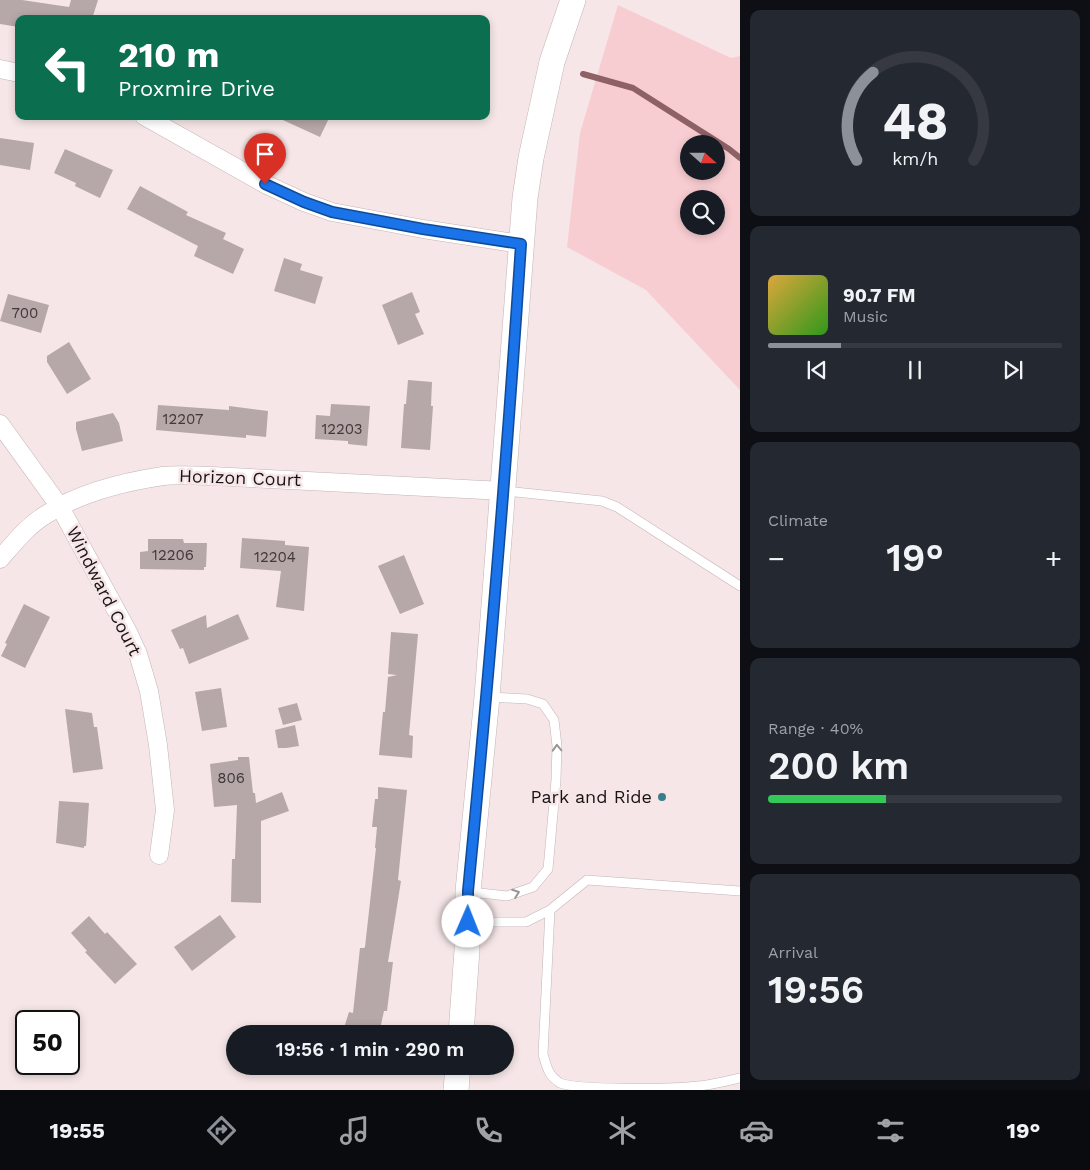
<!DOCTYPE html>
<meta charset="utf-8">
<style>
body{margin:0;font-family:"Work Sans",sans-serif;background:#242831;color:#f1f3f6;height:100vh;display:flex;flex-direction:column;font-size:19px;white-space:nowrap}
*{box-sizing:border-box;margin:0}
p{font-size:16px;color:#9ea1a6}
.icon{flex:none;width:28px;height:28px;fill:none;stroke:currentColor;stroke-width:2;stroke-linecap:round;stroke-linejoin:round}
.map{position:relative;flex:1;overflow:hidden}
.panel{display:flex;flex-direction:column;gap:10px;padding:10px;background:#0d0f14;width:350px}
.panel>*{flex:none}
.banner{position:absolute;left:15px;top:15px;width:475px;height:105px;border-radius:10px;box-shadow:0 2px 8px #0003;background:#0b6e4f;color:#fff;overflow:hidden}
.needle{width:32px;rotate:111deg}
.fabs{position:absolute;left:680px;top:135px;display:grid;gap:10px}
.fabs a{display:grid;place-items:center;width:45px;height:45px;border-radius:50%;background:#171b24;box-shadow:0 2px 8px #0003;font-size:25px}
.speed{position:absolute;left:15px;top:1010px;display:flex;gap:10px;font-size:25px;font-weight:700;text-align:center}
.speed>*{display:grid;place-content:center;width:65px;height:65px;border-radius:50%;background:#171b24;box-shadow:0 2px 8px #0003;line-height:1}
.speed .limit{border:2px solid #111;border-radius:8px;background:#fff;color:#111}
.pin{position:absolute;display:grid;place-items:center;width:42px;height:42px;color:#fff;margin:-51px -21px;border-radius:50% 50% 50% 0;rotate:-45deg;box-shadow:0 0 5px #0007}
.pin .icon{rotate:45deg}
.me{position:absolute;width:55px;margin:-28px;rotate:1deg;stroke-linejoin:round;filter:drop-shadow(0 0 4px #0008)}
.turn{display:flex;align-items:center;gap:18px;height:105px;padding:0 20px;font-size:22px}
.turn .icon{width:65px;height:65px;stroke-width:2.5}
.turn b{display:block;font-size:35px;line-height:42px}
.big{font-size:38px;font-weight:600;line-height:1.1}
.panel .tile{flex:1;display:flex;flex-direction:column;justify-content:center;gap:8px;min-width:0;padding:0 18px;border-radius:10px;background:#242831}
.panel .dial{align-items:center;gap:0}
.dial svg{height:130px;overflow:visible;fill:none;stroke:#363941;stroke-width:7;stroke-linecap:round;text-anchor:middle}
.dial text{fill:#f1f3f6;stroke:none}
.song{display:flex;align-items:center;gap:15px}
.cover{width:60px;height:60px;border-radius:8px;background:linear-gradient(135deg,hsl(40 70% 55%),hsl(110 70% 35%))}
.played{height:5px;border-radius:2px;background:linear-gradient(90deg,#8c9099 25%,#363941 25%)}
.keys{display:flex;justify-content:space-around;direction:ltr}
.heat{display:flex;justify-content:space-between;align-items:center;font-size:28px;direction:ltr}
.charge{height:8px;border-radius:4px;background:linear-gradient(90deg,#34c759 40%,#363941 0)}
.trip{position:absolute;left:226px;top:1025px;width:288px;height:50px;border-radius:25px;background:#171b24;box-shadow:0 2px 8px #0003;font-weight:600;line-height:50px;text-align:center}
.tabs{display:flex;height:80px;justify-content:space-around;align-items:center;background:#090b0e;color:#9ea1a6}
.tabs .icon{width:35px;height:35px}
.tabs .on{color:#8c9099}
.tabs b{font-size:22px;color:#f1f3f6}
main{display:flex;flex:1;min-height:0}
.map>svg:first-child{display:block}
</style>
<main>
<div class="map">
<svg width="740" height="1090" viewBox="0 0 740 1090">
<rect width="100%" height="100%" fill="#f6e6e7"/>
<path fill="#f8cdd1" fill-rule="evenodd" d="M618 5 731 58 740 56V390L646 290 567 247 580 133ZM689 144H716V171H689ZM689 199H716V226H689Z"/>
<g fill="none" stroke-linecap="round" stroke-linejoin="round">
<path stroke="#8e6166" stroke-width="6" d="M583 74 633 88 729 149 740 158"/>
</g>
<path fill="#b6a7a8" d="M0 0H22L69 7 71 0H98L92 19H19V27L0 24Z
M274 116H330L320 137Z
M0 138 34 143 30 170 0 165Z
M65 149 113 170 100 198 75 186 76 183 54 173Z
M140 186 188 212 186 215 226 233 223 239 244 249 233 274 194 256 198 246 127 209Z
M284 258 302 264 300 270 323 277 315 304 274 291Z
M412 292 420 312 415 314 424 334 398 345 382 305Z
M8 294 49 305 41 333 0 321Z
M69 342 91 379 67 394 47 362V356Z
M408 380 432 382 431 406H433L430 450 401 448 404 404H406Z
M331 404 370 406 367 446 348 444V441L315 439 316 415 330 416Z
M158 405 229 410V406L268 411 266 437 246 435V438L156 430Z
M113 413 119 423 123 441 82 451 76 429V422Z
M242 538 285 541V545L309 547 304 611 276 607 281 571 240 568Z
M148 539H183L184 543H207L206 567H204V570L140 569V552L148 551Z
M404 555 424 604 400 614 378 566Z
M24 604 50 617 25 668 1 656 7 644 5 643Z
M238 614 249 639 189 664 183 648 180 649 171 630 206 615 207 628Z
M391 632 418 634 409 735 413 736 412 758 379 755 383 712H385L388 677 397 675 388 674Z
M221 688 227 727 202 731 195 692Z
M297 703 302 720 283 725 278 708Z
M65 709 92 713 94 727H97L103 769 73 773Z
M295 725 299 746 286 748H278L275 730Z
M238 757H249L253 793H255L256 803 282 792 289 811 261 821V903L231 902 232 859H235L237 805 214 807 210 764 238 760Z
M378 787 407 790 398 880 401 881 388 962H393L387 1011H384L379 1034H342L349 1012 353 1013 360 948H364L365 947 376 848H375L377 827H372L375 799H378Z
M59 801 89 803 86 846H84V848L56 843Z
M220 915 236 937 192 971 174 947Z
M89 916 105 934 107 932 137 964 115 984 85 952 87 951 71 933Z"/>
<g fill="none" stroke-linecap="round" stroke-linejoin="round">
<defs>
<path id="lane" d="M505 491 602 501 617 507 740 586
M471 892 507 896 533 887 548 869 556 780 557 746 554 720 543 704 527 699 488 697
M550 910 543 1054C547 1068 548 1075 560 1083 577 1090 674 1089 698 1086 712 1085 726 1081 740 1078
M470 922H526L550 910 587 880 740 891"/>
<path id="street" d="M0 69 19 73
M144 116 265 184 304 202 332 212 423 229 521 244
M0 424 60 507 128 632 138 654 149 691 158 745 165 810 159 855
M0 559C14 543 28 525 47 514 81 492 123 482 163 476 179 474 196 476 212 476L504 491"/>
<path id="secondary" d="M461 1034 467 950 468 891 487 697 525 198 531 158 552 62 573 0
M456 1090 458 1066"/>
</defs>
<use href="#lane" stroke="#c4b4b5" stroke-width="10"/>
<use href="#street" stroke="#c4b4b5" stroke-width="19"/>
<use href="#secondary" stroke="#c4b4b5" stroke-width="26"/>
<use href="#lane" stroke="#fff" stroke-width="9"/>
<use href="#street" stroke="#fff" stroke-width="18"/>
<use href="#secondary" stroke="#fff" stroke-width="25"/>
</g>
<defs><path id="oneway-chevron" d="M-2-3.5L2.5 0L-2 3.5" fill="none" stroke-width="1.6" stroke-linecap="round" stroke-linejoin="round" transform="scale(1.25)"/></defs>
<g stroke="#989595">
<use href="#oneway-chevron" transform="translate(557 748) rotate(-92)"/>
<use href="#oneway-chevron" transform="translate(516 893) rotate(-20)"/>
</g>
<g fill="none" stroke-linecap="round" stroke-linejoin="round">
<defs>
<path id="route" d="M265 184 304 202 332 212 423 229 521 244C507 460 489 676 468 891V922"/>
</defs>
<use href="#route" stroke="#114b97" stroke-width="12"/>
<use href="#route" stroke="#1a73e8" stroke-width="9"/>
</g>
<circle fill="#3a7d8d" stroke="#f6e6e7" stroke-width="2" cx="662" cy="797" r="5"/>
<g text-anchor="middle" stroke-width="5" stroke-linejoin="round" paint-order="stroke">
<g font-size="15" fill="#403839">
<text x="25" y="318">700</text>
<text x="183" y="424">12207</text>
<text x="342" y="434">12203</text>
<text x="173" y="560">12206</text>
<text x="275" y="562">12204</text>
<text x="231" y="783">806</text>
</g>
<g font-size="18" fill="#191314" stroke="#f6e6e7">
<text transform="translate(240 478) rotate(2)" y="6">Horizon Court</text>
<text transform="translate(104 591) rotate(63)" y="6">Windward Court</text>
</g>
<g font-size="18" fill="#191314" stroke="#f6e6e7" text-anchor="end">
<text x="652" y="803">Park and Ride</text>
</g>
</g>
</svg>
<div class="fabs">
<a><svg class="needle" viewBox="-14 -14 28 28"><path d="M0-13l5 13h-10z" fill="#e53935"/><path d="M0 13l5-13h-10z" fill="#9ea1a6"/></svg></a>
<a><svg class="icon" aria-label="search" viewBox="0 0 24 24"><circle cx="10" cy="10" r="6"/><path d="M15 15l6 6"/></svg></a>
</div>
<div class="speed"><div class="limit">50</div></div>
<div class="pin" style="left:265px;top:184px;background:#d93025"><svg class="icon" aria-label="arrive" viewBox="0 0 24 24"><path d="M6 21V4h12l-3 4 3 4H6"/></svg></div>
<svg class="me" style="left:468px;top:922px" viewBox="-20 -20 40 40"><circle r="19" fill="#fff"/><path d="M0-13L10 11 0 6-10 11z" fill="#1a73e8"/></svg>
<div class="trip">19:56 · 1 min · 290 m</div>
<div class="banner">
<div class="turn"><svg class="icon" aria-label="left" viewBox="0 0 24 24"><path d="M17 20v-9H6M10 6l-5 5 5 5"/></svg><div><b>210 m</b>Proxmire Drive</div></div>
</div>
</div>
<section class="panel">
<div class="tile dial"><svg viewBox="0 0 100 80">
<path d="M14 69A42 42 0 1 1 86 69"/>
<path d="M14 69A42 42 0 0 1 24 15" stroke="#8c9099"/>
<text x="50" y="56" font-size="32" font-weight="700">48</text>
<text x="50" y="72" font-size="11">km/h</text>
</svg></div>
<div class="tile">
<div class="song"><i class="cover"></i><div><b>90.7 FM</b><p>Music</p></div></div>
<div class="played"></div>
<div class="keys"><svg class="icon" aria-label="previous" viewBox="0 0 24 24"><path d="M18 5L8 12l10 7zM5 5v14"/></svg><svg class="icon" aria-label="pause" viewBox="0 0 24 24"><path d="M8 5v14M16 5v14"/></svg><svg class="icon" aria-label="next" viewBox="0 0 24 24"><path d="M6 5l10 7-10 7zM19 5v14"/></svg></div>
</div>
<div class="tile"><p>Climate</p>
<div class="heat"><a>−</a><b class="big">19°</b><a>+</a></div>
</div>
<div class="tile"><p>Range · 40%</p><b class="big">200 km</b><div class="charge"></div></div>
<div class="tile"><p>Arrival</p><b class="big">19:56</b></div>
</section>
</main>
<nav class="tabs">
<b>19:55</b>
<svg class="icon on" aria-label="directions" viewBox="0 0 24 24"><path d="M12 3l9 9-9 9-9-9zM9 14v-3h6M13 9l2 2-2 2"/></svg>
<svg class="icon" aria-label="music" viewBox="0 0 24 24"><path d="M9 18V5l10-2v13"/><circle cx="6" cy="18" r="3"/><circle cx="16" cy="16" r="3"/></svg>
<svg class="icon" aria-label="phone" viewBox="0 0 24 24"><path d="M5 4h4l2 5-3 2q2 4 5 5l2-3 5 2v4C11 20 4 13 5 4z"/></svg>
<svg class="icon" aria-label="climate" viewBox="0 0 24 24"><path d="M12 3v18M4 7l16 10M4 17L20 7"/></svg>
<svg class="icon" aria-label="car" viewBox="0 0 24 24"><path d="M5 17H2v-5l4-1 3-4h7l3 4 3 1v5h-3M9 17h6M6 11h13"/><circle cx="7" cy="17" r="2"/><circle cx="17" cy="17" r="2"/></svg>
<svg class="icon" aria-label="filters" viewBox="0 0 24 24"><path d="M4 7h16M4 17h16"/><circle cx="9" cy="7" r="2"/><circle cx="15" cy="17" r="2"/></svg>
<b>19°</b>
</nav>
